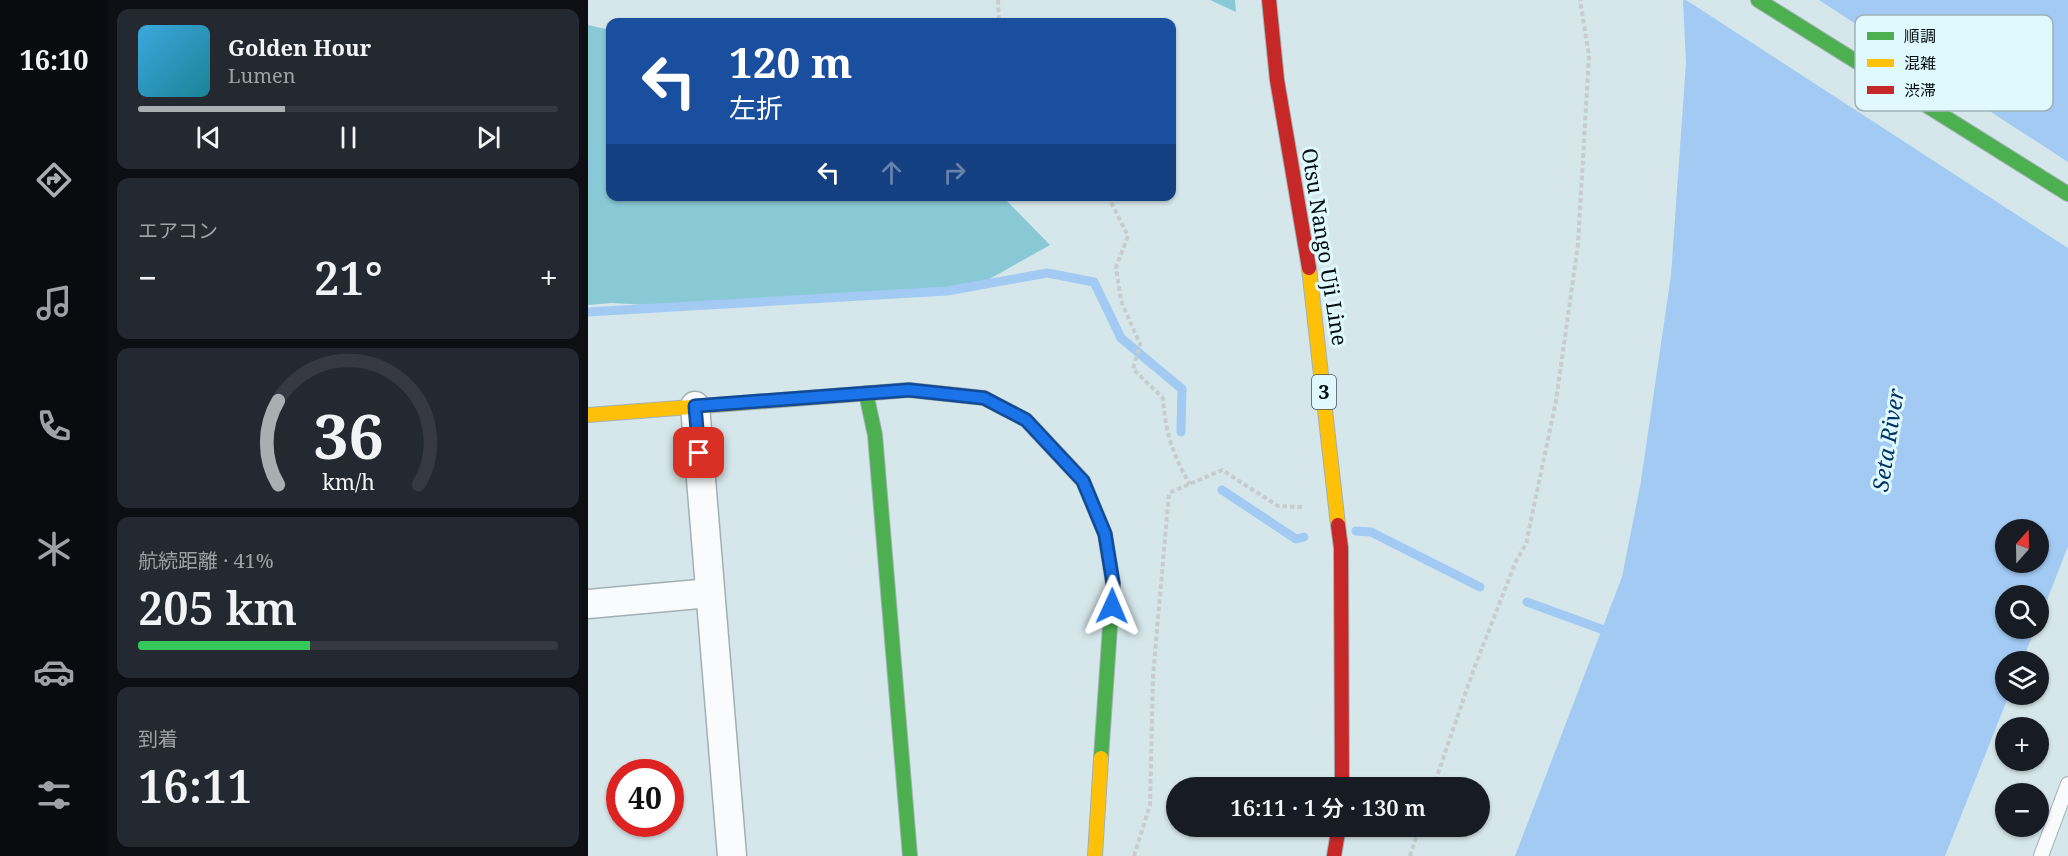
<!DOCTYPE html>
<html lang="ja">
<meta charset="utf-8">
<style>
body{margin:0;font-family:"Noto Serif","Noto Sans JP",serif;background:#242831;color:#f1f3f6;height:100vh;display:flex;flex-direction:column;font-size:22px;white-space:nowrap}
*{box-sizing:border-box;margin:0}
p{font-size:20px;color:#9ea1a6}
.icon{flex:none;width:33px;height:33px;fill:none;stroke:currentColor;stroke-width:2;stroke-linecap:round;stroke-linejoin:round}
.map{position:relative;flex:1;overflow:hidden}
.panel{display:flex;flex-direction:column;gap:9px;padding:9px;background:#0d0f14;width:480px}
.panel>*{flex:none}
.banner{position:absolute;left:18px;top:18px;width:570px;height:183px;border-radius:12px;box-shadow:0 2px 4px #0004;background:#1a4fa0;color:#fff;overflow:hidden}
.needle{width:39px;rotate:20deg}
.buttons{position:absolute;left:1407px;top:519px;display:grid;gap:12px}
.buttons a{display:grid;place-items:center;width:54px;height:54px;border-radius:50%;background:#171b24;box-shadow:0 2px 4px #0004;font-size:30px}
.speed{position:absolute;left:18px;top:759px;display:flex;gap:12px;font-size:30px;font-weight:700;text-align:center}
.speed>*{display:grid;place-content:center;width:78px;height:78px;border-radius:50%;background:#171b24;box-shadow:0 2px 4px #0004;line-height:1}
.speed .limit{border:9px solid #d22;background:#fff;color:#111}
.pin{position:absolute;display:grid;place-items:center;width:51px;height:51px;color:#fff;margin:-26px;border-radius:12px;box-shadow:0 3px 9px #0006}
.me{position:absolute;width:66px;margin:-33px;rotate:1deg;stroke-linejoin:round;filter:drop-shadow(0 0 4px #0008)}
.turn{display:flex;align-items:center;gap:21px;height:126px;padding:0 24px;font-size:27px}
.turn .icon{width:78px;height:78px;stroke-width:2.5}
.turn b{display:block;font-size:42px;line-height:51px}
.lanes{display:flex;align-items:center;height:57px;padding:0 24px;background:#0003;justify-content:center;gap:30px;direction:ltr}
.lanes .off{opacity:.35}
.big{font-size:45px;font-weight:600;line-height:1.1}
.panel .tile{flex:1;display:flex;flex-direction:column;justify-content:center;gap:9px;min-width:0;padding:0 21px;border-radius:12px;background:#242831}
.panel .dial{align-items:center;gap:0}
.dial svg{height:156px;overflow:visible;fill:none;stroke:#363941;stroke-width:7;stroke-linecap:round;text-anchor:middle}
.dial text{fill:#f1f3f6;stroke:none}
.song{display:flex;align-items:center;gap:18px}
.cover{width:72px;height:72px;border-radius:9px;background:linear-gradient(135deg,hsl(200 70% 55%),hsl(190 70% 35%))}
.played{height:6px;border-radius:3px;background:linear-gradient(90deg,#a8aeb1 35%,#363941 35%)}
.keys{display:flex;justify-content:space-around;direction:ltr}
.heat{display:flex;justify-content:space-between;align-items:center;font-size:33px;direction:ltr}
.charge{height:9px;border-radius:4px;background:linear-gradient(90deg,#34c759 41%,#363941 0)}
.trip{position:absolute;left:578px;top:777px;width:324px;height:60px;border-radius:30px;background:#171b24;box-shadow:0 2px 4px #0004;font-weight:600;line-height:60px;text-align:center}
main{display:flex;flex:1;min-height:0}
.menu{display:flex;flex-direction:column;width:108px;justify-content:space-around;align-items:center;background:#090b0e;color:#9ea1a6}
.menu .icon{width:42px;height:42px}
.menu .current{color:#a8aeb1}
.menu b{font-size:27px;color:#f1f3f6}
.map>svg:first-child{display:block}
</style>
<main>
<nav class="menu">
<b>16:10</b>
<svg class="icon current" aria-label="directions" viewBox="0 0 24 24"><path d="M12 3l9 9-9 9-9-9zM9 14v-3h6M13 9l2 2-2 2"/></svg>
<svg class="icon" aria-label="music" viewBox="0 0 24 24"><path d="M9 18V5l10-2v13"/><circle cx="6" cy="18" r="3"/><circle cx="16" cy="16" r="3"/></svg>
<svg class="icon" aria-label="phone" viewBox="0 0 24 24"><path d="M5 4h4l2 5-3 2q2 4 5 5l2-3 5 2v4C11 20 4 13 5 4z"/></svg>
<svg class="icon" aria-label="climate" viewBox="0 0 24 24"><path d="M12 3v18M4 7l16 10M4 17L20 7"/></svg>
<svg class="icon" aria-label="car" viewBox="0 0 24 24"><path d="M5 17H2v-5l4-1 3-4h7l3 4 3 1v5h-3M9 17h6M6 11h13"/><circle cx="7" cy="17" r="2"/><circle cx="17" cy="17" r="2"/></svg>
<svg class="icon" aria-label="filters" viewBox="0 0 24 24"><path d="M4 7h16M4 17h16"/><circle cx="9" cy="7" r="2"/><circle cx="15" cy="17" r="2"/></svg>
</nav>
<section class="panel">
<div class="tile">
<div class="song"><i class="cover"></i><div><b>Golden Hour</b><p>Lumen</p></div></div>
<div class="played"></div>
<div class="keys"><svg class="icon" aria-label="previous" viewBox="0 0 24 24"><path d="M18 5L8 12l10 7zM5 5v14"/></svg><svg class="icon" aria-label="pause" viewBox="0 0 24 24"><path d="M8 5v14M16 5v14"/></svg><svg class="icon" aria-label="next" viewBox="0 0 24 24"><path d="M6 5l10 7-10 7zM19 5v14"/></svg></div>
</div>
<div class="tile"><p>エアコン</p>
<div class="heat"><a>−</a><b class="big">21°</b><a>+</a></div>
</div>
<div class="tile dial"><svg viewBox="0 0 100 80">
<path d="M14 69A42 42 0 1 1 86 69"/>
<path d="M14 69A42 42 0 0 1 14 26" stroke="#a8aeb1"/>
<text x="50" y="56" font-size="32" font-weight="700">36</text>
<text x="50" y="72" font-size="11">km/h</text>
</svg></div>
<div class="tile"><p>航続距離 · 41%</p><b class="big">205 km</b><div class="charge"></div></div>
<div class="tile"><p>到着</p><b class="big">16:11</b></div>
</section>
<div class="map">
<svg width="1480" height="856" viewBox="0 0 1480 856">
<rect width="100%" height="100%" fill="#d6e7eb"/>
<path fill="#88c9d5" d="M622 0H647L648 12Z
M0 25 22 30V196L415 197 462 245 389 286 77 306 24 303 0 305Z"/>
<path fill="#a2caf3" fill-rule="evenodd" d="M1095 0H1480V546L1451 621 1450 596H1418V628L1447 629 1434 661 1418 662V694L1421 695 1357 856H927L1034 577 1053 481 1083 275 1098 63ZM1418 530H1450V562H1418Z"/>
<path fill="#d6e7eb" d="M1098 0H1231L1480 162V248Z"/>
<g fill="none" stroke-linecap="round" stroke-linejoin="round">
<path stroke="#a2caf3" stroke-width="9" d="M0 312 359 291 459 273 506 282 533 338 594 389 593 432
M634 490 708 539 716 537
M768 531 783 532 892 587
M939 602 1013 629 1022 637"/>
<defs>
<path id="lane" d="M1453 856 1480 784"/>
<path id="street" d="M107 406 144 856
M0 604 122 593"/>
<path id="fast" d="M1170 0 1480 194
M278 393 287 435 322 856
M415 408 438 420 495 481 517 534 525 583 513 758"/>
<path id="slow" d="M721 268 750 525
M0 415 321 390 396 398 415 408
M507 856 513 758"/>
<path id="jam" d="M681 0 689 80 721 268
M750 525 753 548 754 788
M746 856 751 826"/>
</defs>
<use href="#lane" stroke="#a2b0b3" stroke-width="16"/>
<use href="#street" stroke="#a2b0b3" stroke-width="31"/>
<use href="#fast" stroke="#a2b0b3" stroke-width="16"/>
<use href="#slow" stroke="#a2b0b3" stroke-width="16"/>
<use href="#jam" stroke="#a2b0b3" stroke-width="16"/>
<path stroke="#c7cccd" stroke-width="4" stroke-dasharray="4.5 3" stroke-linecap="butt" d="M410 0 411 22
M520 196 540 236 528 267 533 301 552 344 545 369 575 398C577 430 585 457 602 484
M845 788 884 674 928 561 938 544 968 401 990 244 1001 56 992 0
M546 856 562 805 565 676 581 493 634 470 690 506 715 507
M822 856 832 826"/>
<use href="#lane" stroke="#f9fbfc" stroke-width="14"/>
<use href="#street" stroke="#f9fbfc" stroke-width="28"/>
<use href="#fast" stroke="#4caf50" stroke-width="14"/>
<use href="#slow" stroke="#ffc107" stroke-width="14"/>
<use href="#jam" stroke="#c62828" stroke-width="14"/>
</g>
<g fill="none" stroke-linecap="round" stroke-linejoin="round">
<defs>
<path id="route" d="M111 453 107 406 321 390 396 398 438 420 495 481 517 534 525 583 524 606"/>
</defs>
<use href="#route" stroke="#114b97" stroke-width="15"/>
<use href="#route" stroke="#1a73e8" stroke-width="10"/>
</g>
<g text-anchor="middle" stroke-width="6" stroke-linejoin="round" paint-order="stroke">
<rect fill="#dff9fe" stroke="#465457" stroke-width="1.5" x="724" y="375" width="24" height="34" rx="4.5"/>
<g font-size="20" font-weight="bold" fill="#040d10">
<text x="736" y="399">3</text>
</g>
<g font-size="21" fill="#040d10" stroke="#dff9fe">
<text transform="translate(736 247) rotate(81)" y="7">Otsu Nango Uji Line</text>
</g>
<g font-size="22" font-style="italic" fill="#003466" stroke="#dff9fe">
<text transform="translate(1300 440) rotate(-81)" y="8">Seta River</text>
</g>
</g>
<rect x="1267" y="15" width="198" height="96" rx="9" fill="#dff9fe" stroke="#9db2b7" stroke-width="1.5"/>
<rect x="1279" y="32" width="27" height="8" fill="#4caf50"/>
<rect x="1279" y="59" width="27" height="8" fill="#ffc107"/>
<rect x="1279" y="86" width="27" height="8" fill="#c62828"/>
<g font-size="16" fill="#040d10">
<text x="1316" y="42">順調</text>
<text x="1316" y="69">混雑</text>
<text x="1316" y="96">渋滞</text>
</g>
</svg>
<div class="buttons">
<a><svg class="needle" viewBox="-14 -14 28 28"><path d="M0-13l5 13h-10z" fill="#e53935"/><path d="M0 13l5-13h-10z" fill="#9ea1a6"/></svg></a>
<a><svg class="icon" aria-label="search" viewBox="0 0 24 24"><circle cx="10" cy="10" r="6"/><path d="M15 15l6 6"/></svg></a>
<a><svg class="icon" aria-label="layers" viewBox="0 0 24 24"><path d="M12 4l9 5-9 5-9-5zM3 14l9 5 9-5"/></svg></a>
<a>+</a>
<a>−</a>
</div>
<div class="speed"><div class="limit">40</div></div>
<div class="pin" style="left:111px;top:453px;background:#d93025"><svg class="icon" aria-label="arrive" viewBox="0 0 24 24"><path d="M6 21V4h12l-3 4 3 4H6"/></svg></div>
<svg class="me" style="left:524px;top:606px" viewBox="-20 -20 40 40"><path d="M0-17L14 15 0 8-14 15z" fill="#1a73e8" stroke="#fff" stroke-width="4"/></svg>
<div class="trip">16:11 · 1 分 · 130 m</div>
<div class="banner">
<div class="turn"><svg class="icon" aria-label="left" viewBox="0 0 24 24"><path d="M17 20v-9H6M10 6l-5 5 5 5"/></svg><div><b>120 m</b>左折</div></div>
<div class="lanes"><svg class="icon" aria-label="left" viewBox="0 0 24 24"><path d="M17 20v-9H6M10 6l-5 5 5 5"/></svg><svg class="icon off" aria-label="ahead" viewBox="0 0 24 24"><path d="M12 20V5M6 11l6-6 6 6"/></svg><svg class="icon off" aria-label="right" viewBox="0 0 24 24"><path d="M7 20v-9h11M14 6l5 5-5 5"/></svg></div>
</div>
</div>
</main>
